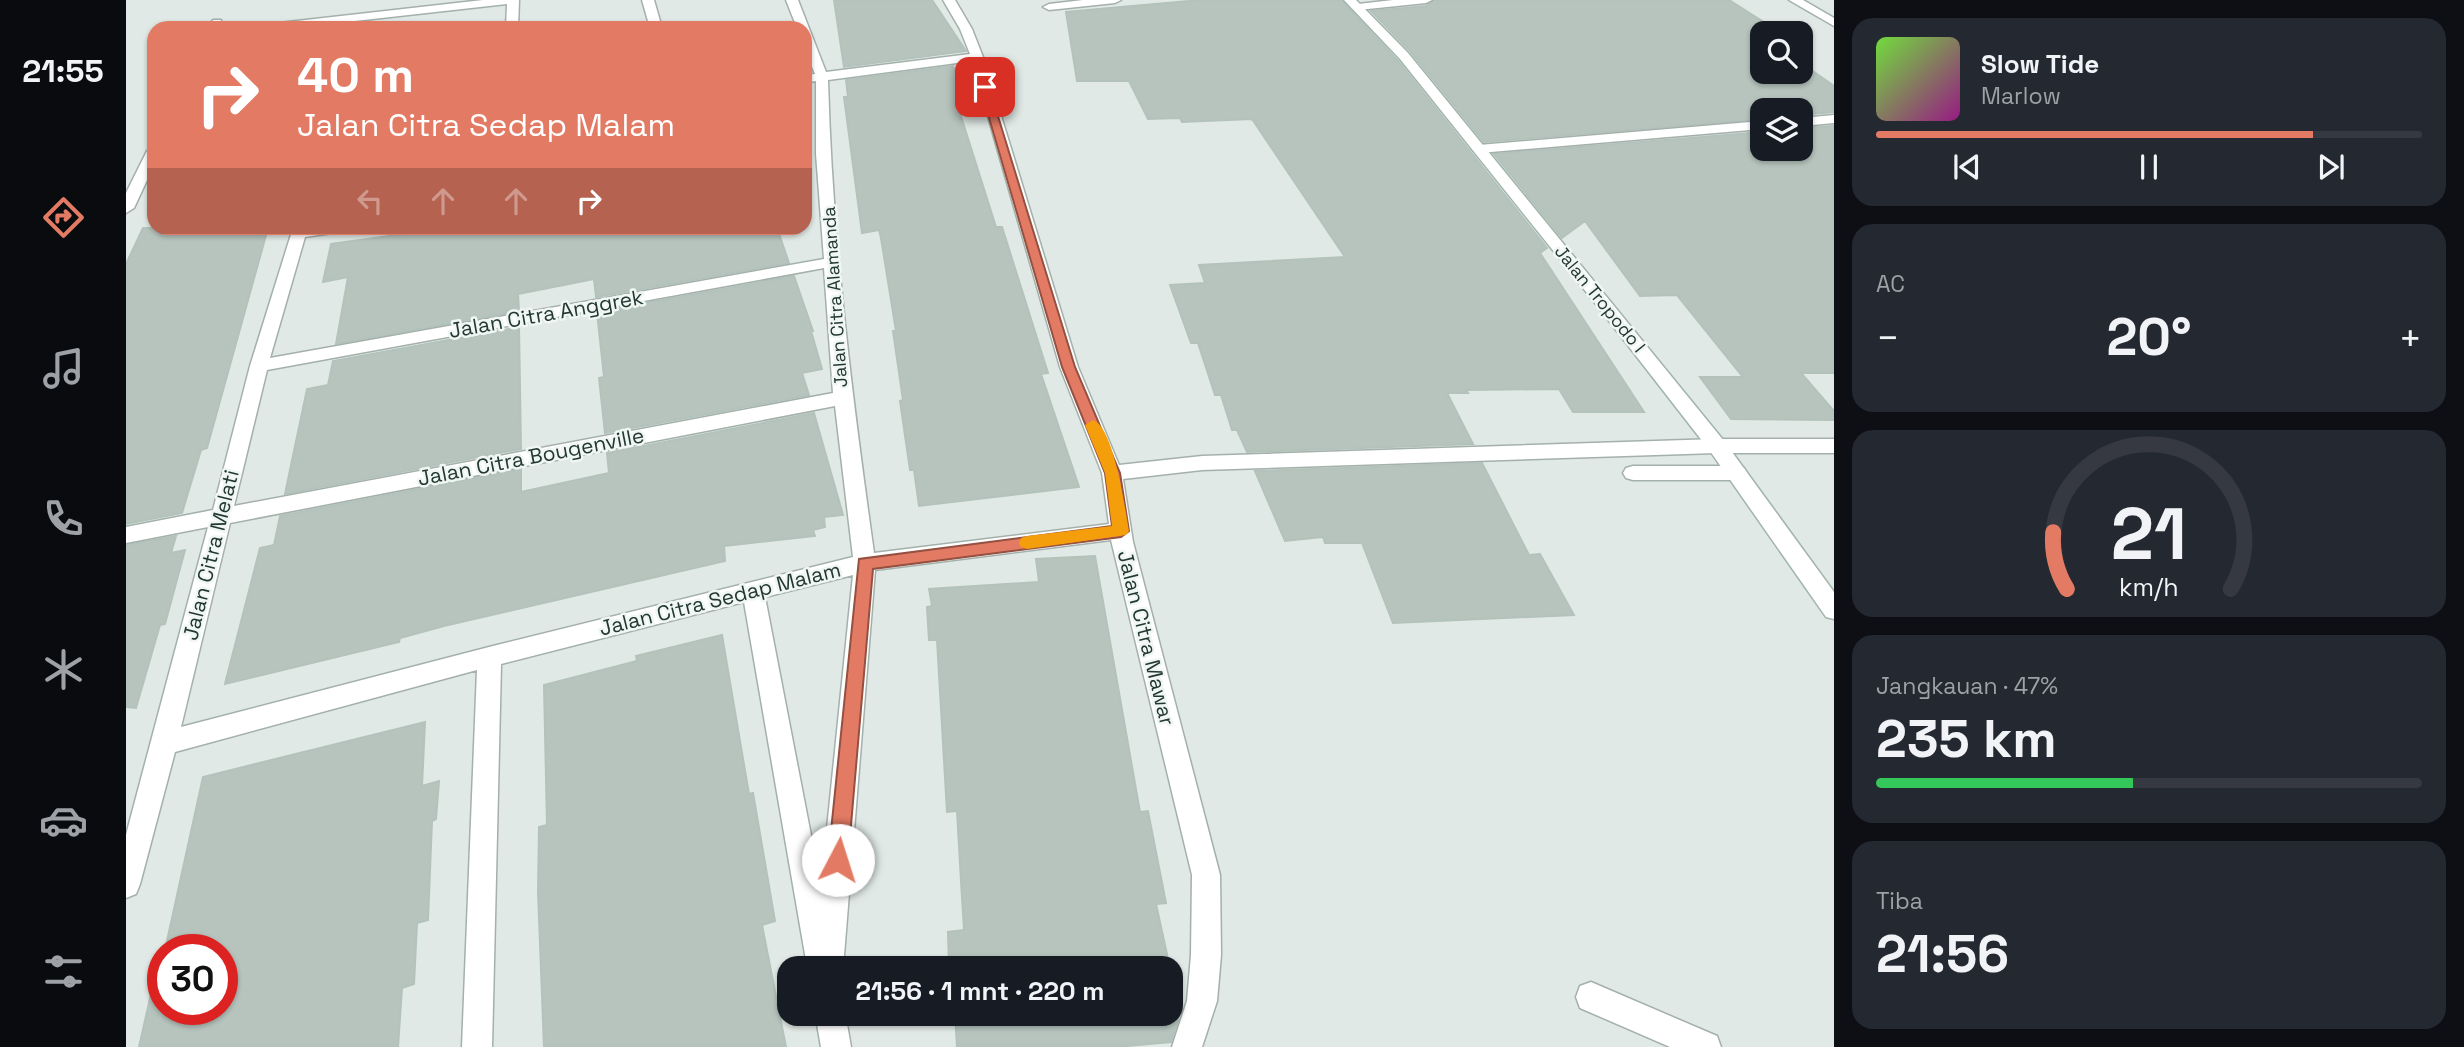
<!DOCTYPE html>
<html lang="id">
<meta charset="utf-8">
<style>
body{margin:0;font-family:"Space Grotesk",sans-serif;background:#242831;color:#f1f3f6;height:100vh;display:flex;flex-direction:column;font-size:26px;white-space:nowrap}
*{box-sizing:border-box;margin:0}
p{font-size:23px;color:#9ea1a6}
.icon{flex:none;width:38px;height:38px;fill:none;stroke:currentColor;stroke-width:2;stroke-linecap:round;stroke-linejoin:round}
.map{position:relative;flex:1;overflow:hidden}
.details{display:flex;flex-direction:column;gap:18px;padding:18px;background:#0d0f14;width:630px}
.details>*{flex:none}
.hud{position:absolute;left:21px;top:21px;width:665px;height:214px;border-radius:21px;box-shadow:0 2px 5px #0004;background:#e37b64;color:#fff;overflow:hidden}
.tools{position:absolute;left:1624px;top:21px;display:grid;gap:14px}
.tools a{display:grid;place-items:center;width:63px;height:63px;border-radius:14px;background:#171b24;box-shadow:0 2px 5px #0004;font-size:35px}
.speed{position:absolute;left:21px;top:934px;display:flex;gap:14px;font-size:35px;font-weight:700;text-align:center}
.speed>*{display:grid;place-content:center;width:91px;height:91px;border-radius:50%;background:#171b24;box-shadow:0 2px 5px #0004;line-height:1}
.speed .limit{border:10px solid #d22;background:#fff;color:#111}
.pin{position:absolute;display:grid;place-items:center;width:60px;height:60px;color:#fff;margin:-30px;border-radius:14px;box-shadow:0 4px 10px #0006}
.me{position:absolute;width:77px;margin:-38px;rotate:5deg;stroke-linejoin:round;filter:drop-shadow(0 0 5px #0008)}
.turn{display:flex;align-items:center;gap:24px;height:147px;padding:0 35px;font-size:32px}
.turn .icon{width:91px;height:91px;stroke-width:2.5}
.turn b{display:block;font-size:49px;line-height:60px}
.lanes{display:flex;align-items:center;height:66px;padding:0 35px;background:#0003;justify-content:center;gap:35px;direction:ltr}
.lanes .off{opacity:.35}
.big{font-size:52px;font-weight:700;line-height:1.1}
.details .tile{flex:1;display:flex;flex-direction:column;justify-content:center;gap:10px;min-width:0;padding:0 24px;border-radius:21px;background:#242831}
.details .dial{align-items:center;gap:0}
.dial svg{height:182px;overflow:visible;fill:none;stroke:#363941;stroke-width:7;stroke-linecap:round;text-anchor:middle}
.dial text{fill:#f1f3f6;stroke:none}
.song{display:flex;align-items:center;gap:21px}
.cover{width:84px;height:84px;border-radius:10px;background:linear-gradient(135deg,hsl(100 70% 55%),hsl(310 70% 35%))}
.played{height:7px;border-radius:4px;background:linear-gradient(90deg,#e37b64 80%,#363941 80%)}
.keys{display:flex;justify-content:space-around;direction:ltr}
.heat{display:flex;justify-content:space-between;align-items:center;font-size:38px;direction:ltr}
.charge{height:10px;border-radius:5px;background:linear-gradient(90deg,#34c759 47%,#363941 0)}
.trip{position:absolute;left:651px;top:956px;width:406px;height:70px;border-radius:21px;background:#171b24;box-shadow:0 2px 5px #0004;font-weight:700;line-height:70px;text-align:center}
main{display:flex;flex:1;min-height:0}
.tab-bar{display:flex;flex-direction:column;width:126px;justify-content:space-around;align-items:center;background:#090b0e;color:#9ea1a6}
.tab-bar .icon{width:49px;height:49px}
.tab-bar .on{color:#e37b64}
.tab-bar b{font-size:32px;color:#f1f3f6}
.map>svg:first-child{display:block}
</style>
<main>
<nav class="tab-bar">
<b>21:55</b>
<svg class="icon on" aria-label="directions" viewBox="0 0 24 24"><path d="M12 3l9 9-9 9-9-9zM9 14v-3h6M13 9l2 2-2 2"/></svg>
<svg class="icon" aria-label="music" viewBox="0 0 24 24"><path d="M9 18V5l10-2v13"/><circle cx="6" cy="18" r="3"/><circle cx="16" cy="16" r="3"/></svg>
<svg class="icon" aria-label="phone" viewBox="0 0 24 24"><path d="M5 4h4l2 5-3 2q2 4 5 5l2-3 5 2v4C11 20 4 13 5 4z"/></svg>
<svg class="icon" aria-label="climate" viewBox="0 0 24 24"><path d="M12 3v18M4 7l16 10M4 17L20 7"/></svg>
<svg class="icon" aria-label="car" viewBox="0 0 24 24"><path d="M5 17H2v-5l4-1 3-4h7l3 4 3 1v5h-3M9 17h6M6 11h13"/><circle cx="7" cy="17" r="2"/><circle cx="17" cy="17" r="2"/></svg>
<svg class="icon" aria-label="filters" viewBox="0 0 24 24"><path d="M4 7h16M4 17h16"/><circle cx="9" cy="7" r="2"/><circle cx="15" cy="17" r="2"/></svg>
</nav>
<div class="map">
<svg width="1708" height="1047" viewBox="0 0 1708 1047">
<rect width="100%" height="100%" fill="#e0e9e5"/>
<path fill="#b6c4bd" stroke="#b3c2bb" stroke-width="2" d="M708 0H806L840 51 718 67Z
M1074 0H1215L1272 61 1421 248 1414 253 1518 412H1447L1433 389 1340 390 1342 393H1321L1347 444 1121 452 1111 430H1106L1095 395H1089L1072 343H1065L1044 285 1079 283 1073 265 1219 257 1126 119 1056 122 1054 118 1022 119 1003 81H951L940 12Z
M1308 0H1603L1655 33H1636V72H1675V63L1708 86V112L1675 115V110H1636V119L1358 142 1284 51 1245 11 1300 6Z
M827 66 842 110H833L870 227H876L922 373 915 374 953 487 793 506 788 470H784L774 401 777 400 767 331H770L755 238 753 230 736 233 718 97H722L720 80Z
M1708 126V373H1675L1708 411V420L1605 419 1574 377H1617L1551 295 1514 296 1459 221 1436 238 1368 154 1636 132V149H1675V128Z
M17 228H142L81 448 75 450 56 513 0 524V264Z
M322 228H651L663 263 470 297 468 279 392 294 393 311 210 344 222 277 197 282 205 244Z
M668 276 687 331H685L696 369 676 373 683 395 479 433 473 378 478 377 471 312Z
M393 327 395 449 159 494 181 389 202 385 207 361Z
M688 413 717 515 698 517 699 527 687 530 689 536 598 546 599 561 318 626 274 638 273 642 99 684 134 548 148 545 154 516 395 469V492L483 473 481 453Z
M1356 463 1403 555 1414 554 1448 615 1267 623 1236 543H1199L1197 537 1159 541 1129 471Z
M50 536 45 553 59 550 39 624 34 625 10 708 0 707V545Z
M969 556 1014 812 1022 811 1040 903 1030 904 1044 968H823L822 932 838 930 835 881 831 811 821 812 811 640H803L801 607 806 606 803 589 913 582 910 559Z
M596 635 623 794 627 793 649 921 636 925 660 1047H418L412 892 413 827 421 825 418 685 511 661 510 656Z
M299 722 296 786 313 781 310 819 306 821 302 920 291 923 288 984 276 988 272 1047H13L30 972 35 970 37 961V1010H96V950H39L77 777Z
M1045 987 1052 1021 1045 1042 990 1047H831L829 1013H1045Z"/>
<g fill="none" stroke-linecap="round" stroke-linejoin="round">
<defs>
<path id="lane" d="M957 0H995L989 3 923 10 917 7 923 4Z
M1507 466H1611L1618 468 1621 473 1618 478 1611 480H1507L1500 478 1497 473 1500 468Z
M1465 982 1591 1036 1595 1047H1544L1454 1008 1450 997 1454 986Z"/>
<path id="street" d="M357 0H393L392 28H380L381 4 166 28H129L135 25Z
M516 0H528L536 28H524Z
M660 0H672L700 72 844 54 834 29 817 0H829L846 29 857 57 952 367 993 465 1076 456 1591 439H1708V453H1591L1076 470 997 479 1007 542 1094 875 1095 955 1091 1001 1076 1047H1046L1061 1001 1065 955 1066 875 985 540 749 570 717 968 681 966 618 602 375 664 366 1047H336L351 670 49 752 14 884 10 894 0 898V835L82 527 0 543V527L87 510 124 366 167 228H215L207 233 179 237 144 358 698 259 690 154V81L679 83V75L689 74 679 49V28H671ZM846 61 934 367 976 473 983 524 748 553C726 396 706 238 702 80ZM698 268 707 393 108 506 141 370ZM709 406 727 557 363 647 55 727 104 523ZM727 575 695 887 639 597Z
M1267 0H1306L1300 3 1232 10 1226 7 1232 4Z
M1663 0H1677L1708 18V26Z
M87 20H95L94 28H82Z
M1708 115V123L1675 126V118Z
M1636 121V129L1353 153 1346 149 1353 145Z
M28 147V165L8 208 0 213V193L21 151Z
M689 1013H719L725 1047H695Z"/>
<path id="secondary" d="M1218 0H1230L1282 53 1598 441 1708 592V619L1700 617 1584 451 1469 303 1274 59Z"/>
</defs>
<use href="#lane" stroke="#a4b0ab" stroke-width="3"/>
<use href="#street" stroke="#a4b0ab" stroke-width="3"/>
<use href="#secondary" stroke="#a1b4ab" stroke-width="3"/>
<use href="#lane" fill="#fff" fill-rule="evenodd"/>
<use href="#street" fill="#fff" fill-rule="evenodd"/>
<use href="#secondary" fill="#fff" fill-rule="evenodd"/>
</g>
<path fill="#e37b64" stroke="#945041" stroke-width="2" d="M859 84 863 87 949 367 994 473 1003 531 995 537 747 569 722 860 719 867 712 870 705 867 702 860 733 559 986 526 979 473 936 367 854 87Z"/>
<path fill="#f59e0b" d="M967 420C988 427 999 509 1003 531L1000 535 901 549 895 547 893 543 895 538 901 536 986 526 979 473 959 425Z"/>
<g text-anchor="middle" stroke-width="5" stroke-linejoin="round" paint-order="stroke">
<g font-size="18" fill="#233831" stroke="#f0f6f3">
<text transform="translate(709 297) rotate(-94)" y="6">Jalan Citra Alamanda</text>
<text transform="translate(1474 299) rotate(51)" y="6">Jalan Tropodo I</text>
</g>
<g font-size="21" fill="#233831" stroke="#f0f6f3">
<text transform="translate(420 314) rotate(-10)" y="7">Jalan Citra Anggrek</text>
<text transform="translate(405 457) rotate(-11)" y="7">Jalan Citra Bougenville</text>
<text transform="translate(85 555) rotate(-76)" y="7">Jalan Citra Melati</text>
<text transform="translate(594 599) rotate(-14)" y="7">Jalan Citra Sedap Malam</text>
<text transform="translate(1020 638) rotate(76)" y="7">Jalan Citra Mawar</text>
</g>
</g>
</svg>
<div class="tools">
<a><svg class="icon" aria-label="search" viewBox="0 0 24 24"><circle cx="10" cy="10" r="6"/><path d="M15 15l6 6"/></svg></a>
<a><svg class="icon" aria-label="layers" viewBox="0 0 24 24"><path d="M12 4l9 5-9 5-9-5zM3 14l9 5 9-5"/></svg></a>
</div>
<div class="speed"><div class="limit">30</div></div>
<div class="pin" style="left:859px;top:87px;background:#d93025"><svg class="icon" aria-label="arrive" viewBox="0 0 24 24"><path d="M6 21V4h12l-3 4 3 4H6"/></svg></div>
<svg class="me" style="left:712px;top:860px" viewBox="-20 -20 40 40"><circle r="19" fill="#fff"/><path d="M0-13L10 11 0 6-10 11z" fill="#e37b64"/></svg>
<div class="trip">21:56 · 1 mnt · 220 m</div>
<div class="hud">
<div class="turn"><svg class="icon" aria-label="right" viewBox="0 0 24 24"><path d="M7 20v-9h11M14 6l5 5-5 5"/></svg><div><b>40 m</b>Jalan Citra Sedap Malam</div></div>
<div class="lanes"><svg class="icon off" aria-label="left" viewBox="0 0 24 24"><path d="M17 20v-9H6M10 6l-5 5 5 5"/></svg><svg class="icon off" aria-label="ahead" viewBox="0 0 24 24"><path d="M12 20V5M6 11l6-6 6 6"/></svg><svg class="icon off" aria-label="ahead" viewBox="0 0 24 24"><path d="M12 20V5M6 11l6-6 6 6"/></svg><svg class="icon" aria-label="right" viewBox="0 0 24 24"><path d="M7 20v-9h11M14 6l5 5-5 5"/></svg></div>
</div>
</div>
<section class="details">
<div class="tile">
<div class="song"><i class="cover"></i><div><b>Slow Tide</b><p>Marlow</p></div></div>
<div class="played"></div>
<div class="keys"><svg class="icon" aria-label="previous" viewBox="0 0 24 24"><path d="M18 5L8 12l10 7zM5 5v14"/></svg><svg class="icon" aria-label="pause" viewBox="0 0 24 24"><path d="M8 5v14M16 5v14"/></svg><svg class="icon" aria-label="next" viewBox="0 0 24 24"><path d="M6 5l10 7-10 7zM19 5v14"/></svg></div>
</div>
<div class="tile"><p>AC</p>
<div class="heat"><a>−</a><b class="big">20°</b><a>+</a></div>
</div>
<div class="tile dial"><svg viewBox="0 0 100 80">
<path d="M14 69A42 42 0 1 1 86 69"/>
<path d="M14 69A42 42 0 0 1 8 44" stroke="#e37b64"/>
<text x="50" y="56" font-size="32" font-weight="700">21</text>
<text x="50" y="72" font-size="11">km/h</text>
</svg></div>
<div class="tile"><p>Jangkauan · 47%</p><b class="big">235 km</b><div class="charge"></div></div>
<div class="tile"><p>Tiba</p><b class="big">21:56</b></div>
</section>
</main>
